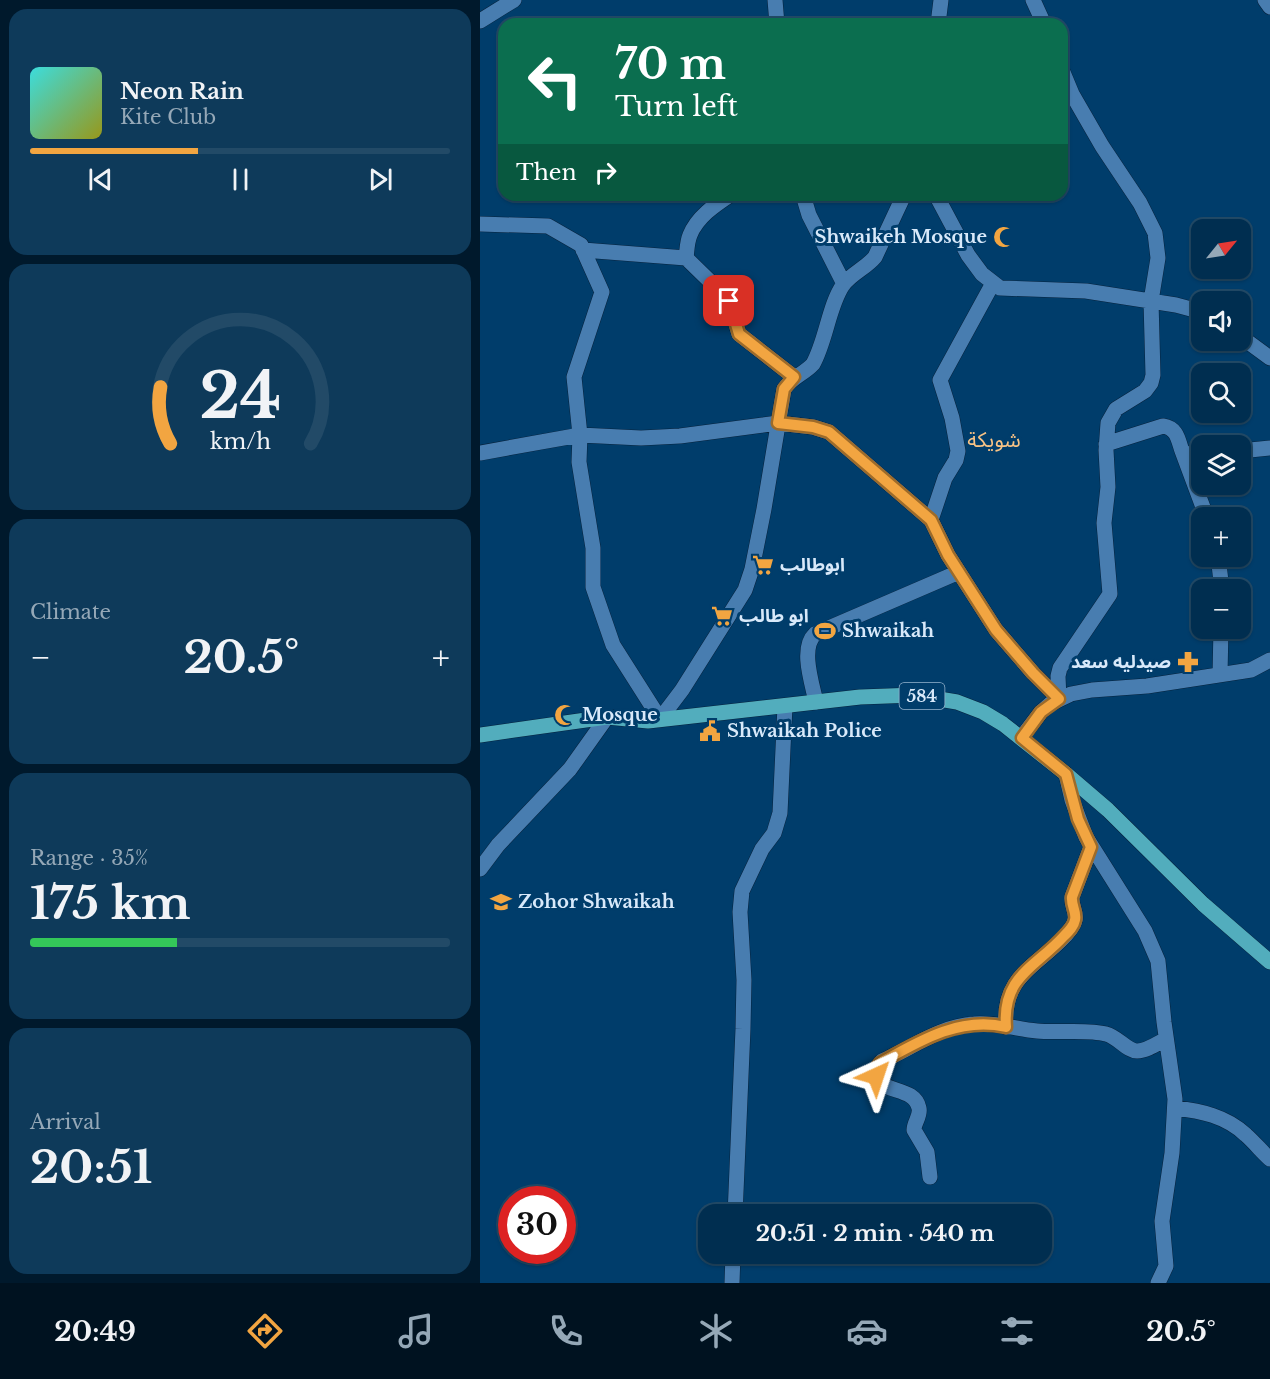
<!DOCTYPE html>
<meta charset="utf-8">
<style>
body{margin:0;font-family:"Libre Baskerville","Noto Sans Arabic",serif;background:#0e3a5a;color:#f1f3f6;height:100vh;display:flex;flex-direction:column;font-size:22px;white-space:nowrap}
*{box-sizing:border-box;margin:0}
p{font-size:20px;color:#95a8b7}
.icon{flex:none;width:33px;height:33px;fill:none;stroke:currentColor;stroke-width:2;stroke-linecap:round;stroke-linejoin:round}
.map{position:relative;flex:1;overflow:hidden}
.drawer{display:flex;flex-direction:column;gap:9px;padding:9px;background:#00192c;width:480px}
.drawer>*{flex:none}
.banner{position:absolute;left:18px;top:18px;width:570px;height:183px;border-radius:18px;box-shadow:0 2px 4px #0004,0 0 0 2px #224a67;background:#0b6e4f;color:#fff;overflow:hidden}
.needle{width:39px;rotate:60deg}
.tools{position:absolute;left:711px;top:219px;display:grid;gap:12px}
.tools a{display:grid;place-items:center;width:60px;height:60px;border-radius:12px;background:#002e50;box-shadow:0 2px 4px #0004,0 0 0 2px #224a67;font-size:30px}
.speed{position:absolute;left:18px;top:1186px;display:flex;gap:12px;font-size:30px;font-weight:700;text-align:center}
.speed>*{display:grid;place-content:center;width:78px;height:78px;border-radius:50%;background:#002e50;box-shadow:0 2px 4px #0004,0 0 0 2px #224a67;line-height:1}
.speed .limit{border:9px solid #d22;background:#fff;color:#111}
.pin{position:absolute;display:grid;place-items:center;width:51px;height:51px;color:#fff;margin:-26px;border-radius:12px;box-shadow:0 3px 9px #0006}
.me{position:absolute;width:66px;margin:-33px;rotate:42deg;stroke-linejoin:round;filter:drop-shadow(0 0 4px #0008)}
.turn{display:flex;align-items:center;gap:21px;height:126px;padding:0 18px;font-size:27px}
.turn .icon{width:78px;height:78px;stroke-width:2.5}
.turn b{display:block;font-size:42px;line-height:51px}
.then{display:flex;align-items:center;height:57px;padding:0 18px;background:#0003;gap:12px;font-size:22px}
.big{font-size:45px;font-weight:800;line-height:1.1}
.drawer .widget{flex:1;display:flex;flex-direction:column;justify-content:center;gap:9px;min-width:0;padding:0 21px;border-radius:18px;background:#0e3a5a}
.drawer .dial{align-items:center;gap:0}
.dial svg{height:156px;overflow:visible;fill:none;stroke:#224a67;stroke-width:7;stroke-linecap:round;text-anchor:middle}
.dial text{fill:#f1f3f6;stroke:none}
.song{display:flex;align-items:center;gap:18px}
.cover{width:72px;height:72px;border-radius:9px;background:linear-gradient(135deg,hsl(180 70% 55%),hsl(60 70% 35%))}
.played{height:6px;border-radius:3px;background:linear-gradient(90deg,#f2a541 40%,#224a67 40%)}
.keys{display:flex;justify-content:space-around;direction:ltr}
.heat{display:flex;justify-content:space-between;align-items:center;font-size:33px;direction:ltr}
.charge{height:9px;border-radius:4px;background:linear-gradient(90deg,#34c759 35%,#224a67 0)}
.trip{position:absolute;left:218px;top:1204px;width:354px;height:60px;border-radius:18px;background:#002e50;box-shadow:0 2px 4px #0004,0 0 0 2px #224a67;font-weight:800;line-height:60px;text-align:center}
.tabs{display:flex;height:96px;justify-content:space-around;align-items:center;background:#001220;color:#95a8b7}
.tabs .icon{width:42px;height:42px}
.tabs .selected{color:#f2a541}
.tabs b{font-size:27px;color:#f1f3f6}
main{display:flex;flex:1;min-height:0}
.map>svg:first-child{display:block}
</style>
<main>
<section class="drawer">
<div class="widget">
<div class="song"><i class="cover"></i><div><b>Neon Rain</b><p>Kite Club</p></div></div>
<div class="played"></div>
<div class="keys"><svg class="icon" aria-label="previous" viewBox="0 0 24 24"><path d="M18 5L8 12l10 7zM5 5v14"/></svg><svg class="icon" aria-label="pause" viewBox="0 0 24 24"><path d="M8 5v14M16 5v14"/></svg><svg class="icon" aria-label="next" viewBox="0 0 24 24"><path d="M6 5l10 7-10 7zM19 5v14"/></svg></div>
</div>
<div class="widget dial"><svg viewBox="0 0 100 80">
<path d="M14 69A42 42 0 1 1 86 69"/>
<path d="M14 69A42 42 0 0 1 9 40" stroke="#f2a541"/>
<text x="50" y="56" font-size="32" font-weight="700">24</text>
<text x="50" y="72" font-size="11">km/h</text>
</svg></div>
<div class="widget"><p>Climate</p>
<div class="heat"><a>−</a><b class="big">20.5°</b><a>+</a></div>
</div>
<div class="widget"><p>Range · 35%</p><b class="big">175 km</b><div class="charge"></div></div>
<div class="widget"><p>Arrival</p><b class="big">20:51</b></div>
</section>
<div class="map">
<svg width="790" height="1283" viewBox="0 0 790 1283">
<rect width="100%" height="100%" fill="#003d6b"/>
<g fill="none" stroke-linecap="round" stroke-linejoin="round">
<defs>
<path id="street" d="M295 0 297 24
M553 0 564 24
M785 0 790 7
M0 21 34 0
M458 24 461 0
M250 195C235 205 217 217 210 235 207 242 207 251 206 258L245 296 249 301 259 334 314 377
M323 195 329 215 364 284
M456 195 488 255 502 274 520 288 606 291 696 305 722 312
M0 224 68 226 101 245 122 292 94 377 100 435 99 462 113 548V587L133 645 180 719 202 690 265 590 272 569 284 509 304 389C312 377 324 374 333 364 346 341 349 305 363 285 372 273 386 268 395 257L424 195
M103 250 206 258
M760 336 790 358
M626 444 683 426C697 428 698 439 702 451L711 456 722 455
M702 451 727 518
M760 451 790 448
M0 453 100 435 161 438 200 436 298 423 333 427 349 432 451 520 468 555 516 630 553 673 579 699
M451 520 465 478 476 460 478 451 472 418 460 380 513 283
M738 556 742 590
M740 675 741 628
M579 699 578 676 580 668 630 594 624 523 628 487 626 450 628 423 636 409 665 391 671 383 673 375 671 301 678 258 675 233 660 203 622 146 592 94 582 70
M336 702C332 683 320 648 335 634L479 572
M541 738 561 712 570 704 591 694 612 690 667 686 771 670 790 660
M586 774 592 800 606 837 665 931 678 961 684 1022 695 1099 692 1153 682 1221 686 1266 678 1283
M526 1027C522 976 556 967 585 936 589 931 594 926 595 920 597 912 591 906 592 897L611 847
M695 1108C721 1111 746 1116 766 1135 775 1143 782 1152 790 1159
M450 1177 447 1152 434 1130C434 1122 441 1116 439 1108 434 1084 396 1096 395 1070L402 1061C432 1048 460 1026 494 1024 516 1022 536 1029 557 1031 577 1033 609 1029 626 1034 638 1037 647 1051 657 1051 667 1051 678 1043 686 1039
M255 1215 263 1029 264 980 260 912 262 891 282 849 294 833 300 813 305 706
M252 1283 253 1254"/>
<path id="secondary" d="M0 869 18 845 90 769 127 717"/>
<path id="primary" d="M0 735 127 717 168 721 380 697 435 695 477 702 503 712 523 724 586 774 628 810 723 904 790 962"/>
</defs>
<use href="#street" stroke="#07233d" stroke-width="16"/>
<use href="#secondary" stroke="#07233d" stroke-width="16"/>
<use href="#primary" stroke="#07233d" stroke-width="16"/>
<use href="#street" stroke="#487db0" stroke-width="15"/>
<use href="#secondary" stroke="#487db0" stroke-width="15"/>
<use href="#primary" stroke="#52adbd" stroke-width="15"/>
</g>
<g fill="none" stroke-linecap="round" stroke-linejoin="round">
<defs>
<path id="route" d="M249 301 259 334 314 377 304 389 298 423 333 427 349 432 451 520 468 555 516 630 553 673 579 699 561 712 542 738 586 774 598 819 611 847 592 897C591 906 597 912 595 920 594 926 589 931 584 936 556 967 522 976 526 1027 480 1016 439 1041 400 1063L395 1070 396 1076"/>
</defs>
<use href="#route" stroke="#9d6b2a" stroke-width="15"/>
<use href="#route" stroke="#f2a541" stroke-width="10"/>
</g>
<defs>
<symbol id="mosque-bare" viewBox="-9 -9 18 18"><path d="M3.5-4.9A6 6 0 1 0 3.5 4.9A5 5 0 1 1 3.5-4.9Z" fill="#f2a541" stroke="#003d6b" stroke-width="2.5" paint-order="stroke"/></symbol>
<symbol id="supermarket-bare" viewBox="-9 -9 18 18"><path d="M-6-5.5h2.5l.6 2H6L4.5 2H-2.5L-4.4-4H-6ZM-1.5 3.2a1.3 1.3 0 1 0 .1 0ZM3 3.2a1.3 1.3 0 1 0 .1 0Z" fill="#f2a541" stroke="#003d6b" stroke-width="2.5" paint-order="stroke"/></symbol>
<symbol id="stadium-bare" viewBox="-9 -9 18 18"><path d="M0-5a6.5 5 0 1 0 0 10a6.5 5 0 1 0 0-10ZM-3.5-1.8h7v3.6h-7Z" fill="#f2a541" stroke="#003d6b" stroke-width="2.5" paint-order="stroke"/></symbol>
<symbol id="pharmacy-bare" viewBox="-9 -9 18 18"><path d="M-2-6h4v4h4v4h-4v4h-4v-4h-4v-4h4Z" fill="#f2a541" stroke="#003d6b" stroke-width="2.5" paint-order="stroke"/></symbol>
<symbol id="civic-bare" viewBox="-9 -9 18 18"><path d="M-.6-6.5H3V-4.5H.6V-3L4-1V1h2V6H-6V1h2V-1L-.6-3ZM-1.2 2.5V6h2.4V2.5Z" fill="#f2a541" stroke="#003d6b" stroke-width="2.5" paint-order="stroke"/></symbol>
<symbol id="school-bare" viewBox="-9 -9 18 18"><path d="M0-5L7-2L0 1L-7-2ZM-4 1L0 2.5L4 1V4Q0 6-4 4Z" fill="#f2a541" stroke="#003d6b" stroke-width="2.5" paint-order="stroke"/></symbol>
</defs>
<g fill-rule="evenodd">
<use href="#mosque-bare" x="509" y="222" width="30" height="30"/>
<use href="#supermarket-bare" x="268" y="550" width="30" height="30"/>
<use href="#supermarket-bare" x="227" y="601" width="30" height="30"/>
<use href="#stadium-bare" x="330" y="616" width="30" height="30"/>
<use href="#pharmacy-bare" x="693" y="647" width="30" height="30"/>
<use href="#mosque-bare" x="70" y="700" width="30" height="30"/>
<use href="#civic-bare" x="215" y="716" width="30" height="30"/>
<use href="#school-bare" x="6" y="887" width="30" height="30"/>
</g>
<g text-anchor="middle" stroke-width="6" stroke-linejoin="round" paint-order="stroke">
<rect fill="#003d6b" stroke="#97b5cf" stroke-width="1.5" x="419.5" y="683" width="45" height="26" rx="4.5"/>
<g font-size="16" font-weight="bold" fill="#d8e9fa">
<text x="442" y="702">584</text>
</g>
<g font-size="18" font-weight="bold" fill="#d8e9fa" stroke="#003d6b" text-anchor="start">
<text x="507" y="243" text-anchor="end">Shwaikeh Mosque</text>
<text x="300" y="571">ابوطالب</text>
<text x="259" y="622">ابو طالب</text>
<text x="362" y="637">Shwaikah</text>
<text x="691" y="668" text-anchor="end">صيدليه سعد</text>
<text x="102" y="721">Mosque</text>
<text x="247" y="737">Shwaikah Police</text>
<text x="38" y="908">Zohor Shwaikah</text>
</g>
<g font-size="21" fill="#f9c385" stroke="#003d6b">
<text x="514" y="447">شويكة</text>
</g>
</g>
</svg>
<div class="tools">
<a><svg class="needle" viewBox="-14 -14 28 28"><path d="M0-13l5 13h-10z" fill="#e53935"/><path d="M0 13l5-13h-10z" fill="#95a8b7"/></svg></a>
<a><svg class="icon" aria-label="sound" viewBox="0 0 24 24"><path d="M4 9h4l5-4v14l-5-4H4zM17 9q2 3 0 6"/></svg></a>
<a><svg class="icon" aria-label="search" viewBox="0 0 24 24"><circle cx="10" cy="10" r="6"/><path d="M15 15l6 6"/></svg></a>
<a><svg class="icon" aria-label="layers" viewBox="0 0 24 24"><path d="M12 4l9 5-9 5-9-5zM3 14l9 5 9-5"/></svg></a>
<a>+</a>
<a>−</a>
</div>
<div class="speed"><div class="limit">30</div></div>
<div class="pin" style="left:249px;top:301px;background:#d93025"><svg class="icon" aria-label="arrive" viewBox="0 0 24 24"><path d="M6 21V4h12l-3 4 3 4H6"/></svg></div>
<svg class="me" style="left:396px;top:1076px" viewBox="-20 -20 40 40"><path d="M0-17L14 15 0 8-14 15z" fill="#f2a541" stroke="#fff" stroke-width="4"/></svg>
<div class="trip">20:51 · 2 min · 540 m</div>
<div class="banner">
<div class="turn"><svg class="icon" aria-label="left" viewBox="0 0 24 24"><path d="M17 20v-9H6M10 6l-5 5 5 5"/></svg><div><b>70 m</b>Turn left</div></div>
<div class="then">Then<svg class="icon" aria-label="right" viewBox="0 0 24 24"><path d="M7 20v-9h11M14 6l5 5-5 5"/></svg></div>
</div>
</div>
</main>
<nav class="tabs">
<b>20:49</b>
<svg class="icon selected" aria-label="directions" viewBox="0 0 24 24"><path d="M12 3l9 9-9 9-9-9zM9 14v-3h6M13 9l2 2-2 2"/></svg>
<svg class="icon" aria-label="music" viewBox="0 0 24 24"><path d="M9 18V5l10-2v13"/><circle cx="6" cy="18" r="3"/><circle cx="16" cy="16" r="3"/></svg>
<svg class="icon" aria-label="phone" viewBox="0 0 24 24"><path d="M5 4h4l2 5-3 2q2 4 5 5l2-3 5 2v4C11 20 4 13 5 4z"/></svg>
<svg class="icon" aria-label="climate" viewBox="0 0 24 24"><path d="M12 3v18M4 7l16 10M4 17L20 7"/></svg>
<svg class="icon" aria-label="car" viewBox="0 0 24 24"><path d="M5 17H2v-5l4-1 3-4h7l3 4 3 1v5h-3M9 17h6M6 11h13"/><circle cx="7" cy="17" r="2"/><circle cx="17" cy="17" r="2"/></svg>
<svg class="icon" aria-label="filters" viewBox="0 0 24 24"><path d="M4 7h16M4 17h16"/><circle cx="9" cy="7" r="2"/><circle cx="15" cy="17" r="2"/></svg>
<b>20.5°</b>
</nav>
